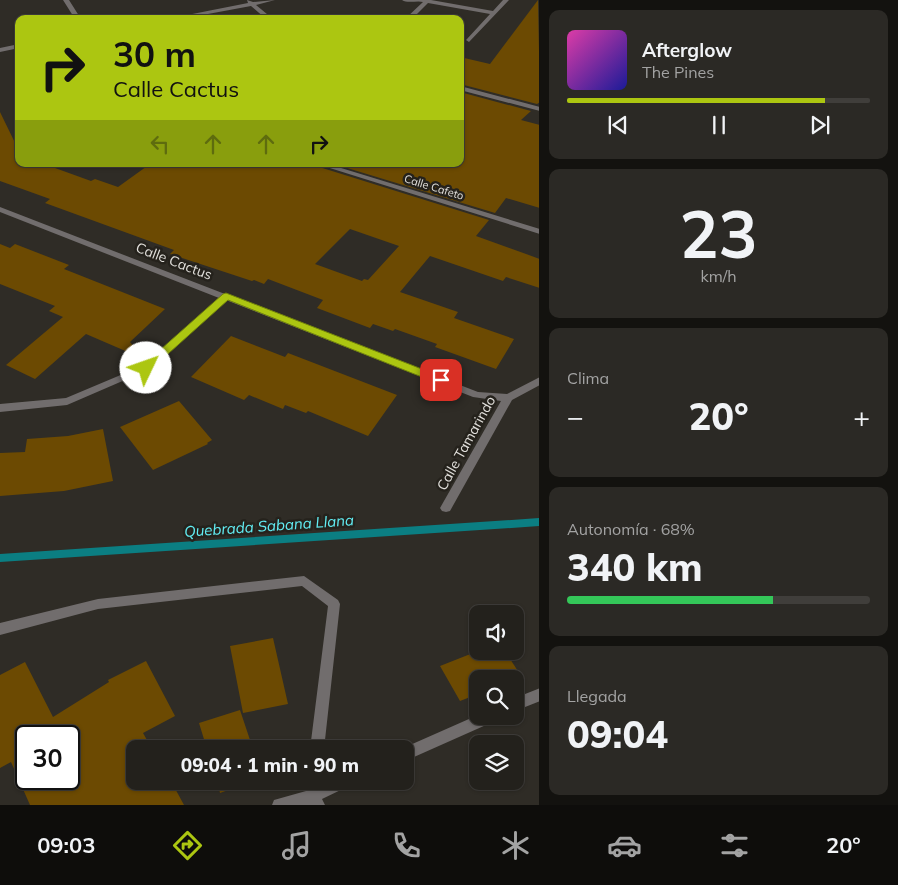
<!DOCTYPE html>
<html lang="es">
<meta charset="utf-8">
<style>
body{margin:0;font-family:Mulish,sans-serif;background:#2b2925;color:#f1f3f6;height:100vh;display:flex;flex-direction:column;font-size:19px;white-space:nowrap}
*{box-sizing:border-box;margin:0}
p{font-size:16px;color:#a3a3a3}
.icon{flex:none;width:28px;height:28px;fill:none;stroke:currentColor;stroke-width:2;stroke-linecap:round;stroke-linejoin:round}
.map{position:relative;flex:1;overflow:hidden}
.sheet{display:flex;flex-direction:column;gap:10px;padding:10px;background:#13120f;width:359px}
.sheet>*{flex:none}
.top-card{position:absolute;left:15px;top:15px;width:449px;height:152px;border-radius:10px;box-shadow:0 1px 4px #0004,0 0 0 1px #403e3b;background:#acc611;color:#111;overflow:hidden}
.buttons{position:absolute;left:469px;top:605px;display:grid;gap:10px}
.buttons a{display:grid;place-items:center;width:55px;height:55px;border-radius:10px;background:#23211c;box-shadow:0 1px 4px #0004,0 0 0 1px #403e3b;font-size:25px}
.speed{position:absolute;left:15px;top:725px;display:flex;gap:10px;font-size:25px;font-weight:700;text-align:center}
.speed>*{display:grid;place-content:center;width:65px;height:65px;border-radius:50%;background:#23211c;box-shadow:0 1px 4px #0004,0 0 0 1px #403e3b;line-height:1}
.speed .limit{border:2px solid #111;border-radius:8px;background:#fff;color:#111}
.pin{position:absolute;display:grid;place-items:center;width:42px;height:42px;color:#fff;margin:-21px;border-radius:10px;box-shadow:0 2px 8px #0006}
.me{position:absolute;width:55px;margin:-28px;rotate:48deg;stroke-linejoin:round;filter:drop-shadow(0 0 4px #0008)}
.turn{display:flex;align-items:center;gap:18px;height:105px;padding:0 15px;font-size:22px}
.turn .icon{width:65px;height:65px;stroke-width:2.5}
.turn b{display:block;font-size:35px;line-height:42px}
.lanes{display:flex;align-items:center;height:48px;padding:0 15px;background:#0003;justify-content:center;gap:25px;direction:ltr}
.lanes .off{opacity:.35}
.big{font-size:38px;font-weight:800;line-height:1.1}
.sheet .card{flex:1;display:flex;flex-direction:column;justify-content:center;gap:8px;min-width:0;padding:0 18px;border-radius:10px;background:#2b2925}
.sheet .dial{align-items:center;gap:0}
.dial b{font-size:65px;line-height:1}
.song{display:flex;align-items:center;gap:15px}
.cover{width:60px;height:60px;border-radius:8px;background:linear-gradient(135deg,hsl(320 70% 55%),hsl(240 70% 35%))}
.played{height:5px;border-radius:2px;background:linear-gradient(90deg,#acc611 85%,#403e3b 85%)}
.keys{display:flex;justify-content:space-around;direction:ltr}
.heat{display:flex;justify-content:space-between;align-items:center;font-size:28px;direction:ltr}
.charge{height:8px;border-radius:4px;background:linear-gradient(90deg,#34c759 68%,#403e3b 0)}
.trip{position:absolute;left:126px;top:740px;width:288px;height:50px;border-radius:10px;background:#23211c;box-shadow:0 1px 4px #0004,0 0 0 1px #403e3b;font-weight:800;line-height:50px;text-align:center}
.tabs{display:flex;height:80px;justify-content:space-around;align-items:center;background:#0e0d0b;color:#a3a3a3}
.tabs .icon{width:35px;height:35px}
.tabs .active{color:#acc611}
.tabs b{font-size:22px;color:#f1f3f6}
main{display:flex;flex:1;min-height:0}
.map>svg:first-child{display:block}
</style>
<main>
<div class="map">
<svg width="540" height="805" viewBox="0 0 540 805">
<rect width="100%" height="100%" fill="#2f2c26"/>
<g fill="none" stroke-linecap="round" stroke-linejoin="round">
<path fill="#0b7e82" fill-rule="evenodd" d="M540 518V526L0 562V554Z"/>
</g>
<path fill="#6c4a02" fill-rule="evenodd" d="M538 0 540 102 537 104 460 84V57L490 64Z
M460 92 531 111 521 120 540 125V208L506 198 495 213 334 164H460Z
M0 112 19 151V164H44L91 181 95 179 118 187 150 164H315L316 166 489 220 476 236 540 259V288L506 277 503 281 430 256 400 292 458 312 454 318 514 339 496 369 435 347 437 344 395 329 393 331 373 324 370 328 317 308 323 300 268 279 264 284 254 280 252 281 170 254 174 250 45 203 50 199 0 181ZM350 229 399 246 368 280 364 279 362 281 315 264Z
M0 244 10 248 15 244 69 265 64 269 165 309 130 342 144 359 86 334 35 379 6 365 63 317 49 311 55 306 0 284Z
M231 336 285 357 288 353 397 395 368 436 308 411 306 413 285 405 283 409 249 395 244 400 191 377Z
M179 401 212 440 207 443 208 444 153 470 120 427Z
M103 429 113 481 64 491 0 496V453L25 452 27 439 68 436Z
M273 638 288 704 243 713 230 646Z
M478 651H505L523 679H478V694L460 701 440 666Z
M146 661 175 716 143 733 152 749H135V781H171L184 805H30L11 762 0 768V675L25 662 53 717 109 682 108 680ZM26 736H69V779H26Z
M240 710 253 749H207L199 723Z
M217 781H254L220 793Z"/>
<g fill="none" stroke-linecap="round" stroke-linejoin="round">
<path fill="#716d6d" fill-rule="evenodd" d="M402 0H431L493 11 503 0H509L469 42 466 40 467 39 490 14 428 3 412 19H405L423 2C417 0 408 4 402 0Z"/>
<path fill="#716d6d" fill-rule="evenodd" d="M63 0H69L81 19H75Z
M247 0 253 2 275 0 256 5 273 19H266L251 6 181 19H167L248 3Z
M19 44V48L0 52V48Z
M460 86 540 107V111L460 90Z
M317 164H328L540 229V234Z
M0 207 478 392 507 394 540 377V385L512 400 450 511 446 512 442 511 440 508 501 401 473 397 226 300 148 370 67 405 0 412V404L66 398 142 366 219 298 0 212Z
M304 576 338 600 340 604 324 749H310L328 606 302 586 98 609 0 635V623L98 599Z
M540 688V701L515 711V698Z
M478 715V716H497L495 721 405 761V749H401Z
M307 781H321V784L328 781H351L349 786 322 799 325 805H272L274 800 306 791Z"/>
</g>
<path fill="#acc611" stroke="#70810b" d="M226 293 445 378 446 380 445 383H437L228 300 149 371H142L140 368 142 366 223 294Z"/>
<g text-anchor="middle" stroke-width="5" stroke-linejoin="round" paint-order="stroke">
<g font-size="11" fill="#e2e0dc" stroke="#25221c">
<text transform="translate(434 187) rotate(17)" y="4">Calle Cafeto</text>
</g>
<g font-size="14" fill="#e2e0dc" stroke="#25221c">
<text transform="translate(174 261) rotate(21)" y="5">Calle Cactus</text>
<text transform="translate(466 443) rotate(-61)" y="5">Calle Tamarindo</text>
</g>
<g font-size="15" font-style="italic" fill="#62edf3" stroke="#25221c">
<text transform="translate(269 526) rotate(-4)" y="5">Quebrada Sabana Llana</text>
</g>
</g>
</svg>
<div class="buttons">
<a><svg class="icon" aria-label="sound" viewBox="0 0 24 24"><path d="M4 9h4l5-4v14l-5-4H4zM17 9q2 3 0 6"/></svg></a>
<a><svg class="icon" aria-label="search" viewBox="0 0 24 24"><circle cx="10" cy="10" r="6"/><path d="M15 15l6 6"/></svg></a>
<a><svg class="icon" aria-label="layers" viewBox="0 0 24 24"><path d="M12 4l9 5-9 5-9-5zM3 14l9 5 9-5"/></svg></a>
</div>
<div class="speed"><div class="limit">30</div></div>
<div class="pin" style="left:441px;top:380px;background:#d93025"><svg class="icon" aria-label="arrive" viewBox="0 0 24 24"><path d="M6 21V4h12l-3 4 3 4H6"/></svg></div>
<svg class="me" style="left:146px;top:368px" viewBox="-20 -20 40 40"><circle r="19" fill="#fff"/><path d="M0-13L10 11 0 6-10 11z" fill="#acc611"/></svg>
<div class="trip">09:04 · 1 min · 90 m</div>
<div class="top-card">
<div class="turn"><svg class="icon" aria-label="right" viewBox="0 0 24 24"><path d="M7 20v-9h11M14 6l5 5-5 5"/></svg><div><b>30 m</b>Calle Cactus</div></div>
<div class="lanes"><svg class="icon off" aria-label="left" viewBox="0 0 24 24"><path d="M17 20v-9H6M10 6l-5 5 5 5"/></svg><svg class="icon off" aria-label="ahead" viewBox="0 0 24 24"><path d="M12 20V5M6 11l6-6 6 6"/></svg><svg class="icon off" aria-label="ahead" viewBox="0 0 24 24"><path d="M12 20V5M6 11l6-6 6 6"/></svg><svg class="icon" aria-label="right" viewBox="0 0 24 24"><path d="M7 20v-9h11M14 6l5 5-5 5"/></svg></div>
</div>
</div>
<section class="sheet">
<div class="card">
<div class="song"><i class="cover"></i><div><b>Afterglow</b><p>The Pines</p></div></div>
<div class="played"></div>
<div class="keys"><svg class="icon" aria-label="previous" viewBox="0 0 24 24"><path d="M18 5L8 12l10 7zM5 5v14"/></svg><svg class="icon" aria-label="pause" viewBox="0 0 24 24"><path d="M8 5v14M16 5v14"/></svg><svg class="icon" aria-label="next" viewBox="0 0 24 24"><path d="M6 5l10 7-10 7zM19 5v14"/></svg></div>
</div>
<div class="card dial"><b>23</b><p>km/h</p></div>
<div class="card"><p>Clima</p>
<div class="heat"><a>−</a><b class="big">20°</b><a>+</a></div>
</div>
<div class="card"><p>Autonomía · 68%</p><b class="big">340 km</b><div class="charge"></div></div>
<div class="card"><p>Llegada</p><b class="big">09:04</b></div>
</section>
</main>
<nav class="tabs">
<b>09:03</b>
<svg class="icon active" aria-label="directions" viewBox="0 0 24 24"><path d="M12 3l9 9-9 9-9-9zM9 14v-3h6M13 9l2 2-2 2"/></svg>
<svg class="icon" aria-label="music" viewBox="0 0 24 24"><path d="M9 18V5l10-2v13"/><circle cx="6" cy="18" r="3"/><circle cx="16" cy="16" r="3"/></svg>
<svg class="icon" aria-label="phone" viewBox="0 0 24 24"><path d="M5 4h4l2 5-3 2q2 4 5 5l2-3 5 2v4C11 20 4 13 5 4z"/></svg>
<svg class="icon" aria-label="climate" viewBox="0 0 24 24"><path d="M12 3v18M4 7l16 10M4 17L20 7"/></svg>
<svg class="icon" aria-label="car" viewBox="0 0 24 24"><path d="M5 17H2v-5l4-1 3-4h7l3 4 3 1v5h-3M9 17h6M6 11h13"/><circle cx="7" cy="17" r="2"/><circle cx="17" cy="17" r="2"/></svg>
<svg class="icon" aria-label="filters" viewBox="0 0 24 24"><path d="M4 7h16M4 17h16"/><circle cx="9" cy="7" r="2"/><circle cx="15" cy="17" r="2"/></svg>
<b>20°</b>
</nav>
